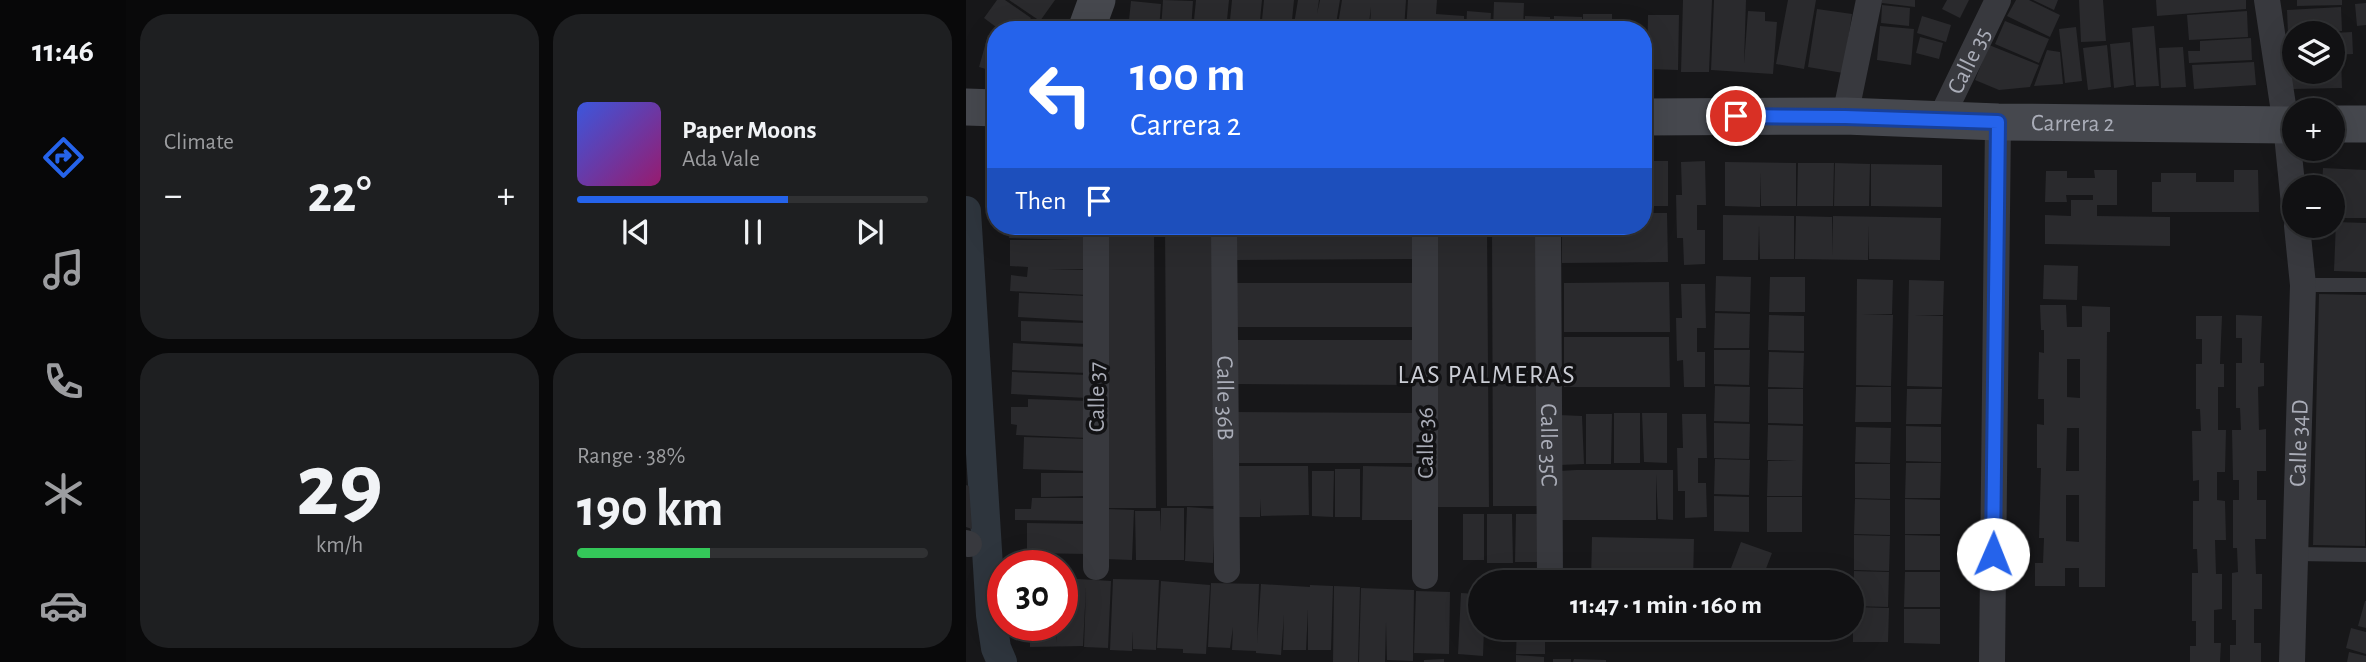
<!DOCTYPE html>
<meta charset="utf-8">
<style>
body{margin:0;font-family:"Alegreya Sans",sans-serif;background:#1e1f21;color:#f1f3f6;height:100vh;display:flex;flex-direction:column;font-size:26px;white-space:nowrap}
*{box-sizing:border-box;margin:0}
p{font-size:23px;color:#9c9da0}
.icon{flex:none;width:38px;height:38px;fill:none;stroke:currentColor;stroke-width:2;stroke-linecap:round;stroke-linejoin:round}
.map{position:relative;flex:1;overflow:hidden}
.drawer{display:flex;flex-direction:column;gap:14px;padding:14px;background:#09090a;width:840px}
.drawer>*{flex:none}
.guide{position:absolute;left:21px;top:21px;width:665px;height:214px;border-radius:28px;box-shadow:0 7px 28px #0002,0 0 0 2px #303133;background:#2563eb;color:#fff;overflow:hidden}
.tools{position:absolute;left:1316px;top:21px;display:grid;gap:14px}
.tools a{display:grid;place-items:center;width:63px;height:63px;border-radius:50%;background:#111113;box-shadow:0 7px 28px #0002,0 0 0 2px #303133;font-size:35px}
.speed{position:absolute;left:21px;top:550px;display:flex;gap:14px;font-size:35px;font-weight:700;text-align:center}
.speed>*{display:grid;place-content:center;width:91px;height:91px;border-radius:50%;background:#111113;box-shadow:0 7px 28px #0002,0 0 0 2px #303133;line-height:1}
.speed .limit{border:10px solid #d22;background:#fff;color:#111}
.pin{position:absolute;display:grid;place-items:center;width:60px;height:60px;color:#fff;margin:-30px;border:4px solid #fff;border-radius:50%;box-shadow:0 2px 7px #0007}
.me{position:absolute;width:77px;margin:-38px;rotate:1deg;stroke-linejoin:round;filter:drop-shadow(0 0 5px #0008)}
.turn{display:flex;align-items:center;gap:24px;height:147px;padding:0 28px;font-size:32px}
.turn .icon{width:91px;height:91px;stroke-width:2.5}
.turn b{display:block;font-size:49px;line-height:60px}
.then{display:flex;align-items:center;height:66px;padding:0 28px;background:#0003;gap:14px;font-size:26px}
.big{font-size:52px;font-weight:700;line-height:1.1}
.drawer .tile{flex:1;display:flex;flex-direction:column;justify-content:center;gap:10px;min-width:0;padding:0 24px;border-radius:28px;background:#1e1f21}
.drawer .dial{align-items:center;gap:0}
.dial b{font-size:91px;line-height:1}
.song{display:flex;align-items:center;gap:21px}
.cover{width:84px;height:84px;border-radius:10px;background:linear-gradient(135deg,hsl(230 70% 55%),hsl(320 70% 35%))}
.played{height:7px;border-radius:4px;background:linear-gradient(90deg,#2563eb 60%,#303133 60%)}
.keys{display:flex;justify-content:space-around;direction:ltr}
.heat{display:flex;justify-content:space-between;align-items:center;font-size:38px;direction:ltr}
.charge{height:10px;border-radius:5px;background:linear-gradient(90deg,#34c759 38%,#303133 0)}
.drawer .tiles{flex:1;display:grid;gap:14px;grid-template-columns:repeat(2,1fr)}
.trip{position:absolute;left:502px;top:570px;width:396px;height:70px;border-radius:35px;background:#111113;box-shadow:0 7px 28px #0002,0 0 0 2px #303133;font-weight:700;line-height:70px;text-align:center}
main{display:flex;flex:1;min-height:0}
.dock{display:flex;flex-direction:column;width:126px;justify-content:space-around;align-items:center;background:#070708;color:#9c9da0}
.dock .icon{width:49px;height:49px}
.dock .active{color:#2563eb}
.dock b{font-size:32px;color:#f1f3f6}
.map>svg:first-child{display:block}
</style>
<main>
<nav class="dock">
<b>11:46</b>
<svg class="icon active" aria-label="directions" viewBox="0 0 24 24"><path d="M12 3l9 9-9 9-9-9zM9 14v-3h6M13 9l2 2-2 2"/></svg>
<svg class="icon" aria-label="music" viewBox="0 0 24 24"><path d="M9 18V5l10-2v13"/><circle cx="6" cy="18" r="3"/><circle cx="16" cy="16" r="3"/></svg>
<svg class="icon" aria-label="phone" viewBox="0 0 24 24"><path d="M5 4h4l2 5-3 2q2 4 5 5l2-3 5 2v4C11 20 4 13 5 4z"/></svg>
<svg class="icon" aria-label="climate" viewBox="0 0 24 24"><path d="M12 3v18M4 7l16 10M4 17L20 7"/></svg>
<svg class="icon" aria-label="car" viewBox="0 0 24 24"><path d="M5 17H2v-5l4-1 3-4h7l3 4 3 1v5h-3M9 17h6M6 11h13"/><circle cx="7" cy="17" r="2"/><circle cx="17" cy="17" r="2"/></svg>
</nav>
<section class="drawer">
<div class="tiles">
<div class="tile"><p>Climate</p>
<div class="heat"><a>−</a><b class="big">22°</b><a>+</a></div>
</div>
<div class="tile">
<div class="song"><i class="cover"></i><div><b>Paper Moons</b><p>Ada Vale</p></div></div>
<div class="played"></div>
<div class="keys"><svg class="icon" aria-label="previous" viewBox="0 0 24 24"><path d="M18 5L8 12l10 7zM5 5v14"/></svg><svg class="icon" aria-label="pause" viewBox="0 0 24 24"><path d="M8 5v14M16 5v14"/></svg><svg class="icon" aria-label="next" viewBox="0 0 24 24"><path d="M6 5l10 7-10 7zM19 5v14"/></svg></div>
</div>
<div class="tile dial"><b>29</b><p>km/h</p></div>
<div class="tile"><p>Range · 38%</p><b class="big">190 km</b><div class="charge"></div></div>
</div>
</section>
<div class="map">
<svg width="1400" height="662" viewBox="0 0 1400 662">
<rect width="100%" height="100%" fill="#171719"/>
<path fill="#2e353d" d="M819 571 862 574 861 583H818Z"/>
<g fill="none" stroke-linecap="round" stroke-linejoin="round">
<path stroke="#2e353d" stroke-width="30" d="M0 211 25 615 30 648 36 662"/>
</g>
<path fill="#2a2a2d" fill-rule="evenodd" d="M31 0H39L65 18 57 30H34L18 18Z
M43 0H89L74 21Z
M197 0 227 1 225 30H195Z
M230 0H263L260 30H227Z
M266 0H296L293 30H263Z
M298 0H328L325 30H295Z
M332 0H353L351 14 354 0H374L369 30H327Z
M376 0H440L438 30H404L405 7 402 30H371Z
M442 0H471L470 14 498 16V30H440Z
M717 0H746L743 72H715Z
M748 0H780L778 64 782 11 799 12V21L811 22 807 74 745 70Z
M822 0H850L838 69 810 64Z
M916 0H949V7L916 3Z
M981 0H1003L994 18 976 9Z
M1050 0H1063L1094 15 1084 37 1041 16Z
M1067 0H1092L1088 10Z
M1113 0H1137L1140 41 1115 42Z
M1190 0H1280V9L1191 16Z
M1331 0H1376V5L1331 6Z
M165 1 195 4 193 30H162Z
M528 2 558 3 557 30H527Z
M1400 3V25L1391 26 1389 4Z
M916 5 944 8 943 26 915 23Z
M1375 7 1376 31 1322 34 1321 10Z
M851 9 886 14 877 73 842 67Z
M501 11 525 13 524 30H500Z
M1281 11 1282 37 1223 40 1221 15Z
M617 14H646V30H617Z
M682 15H713L712 70 681 69Z
M559 16 584 17V30H559Z
M588 16 616 17V30H588Z
M956 16 985 25 980 42 951 33Z
M1039 21 1083 39 1073 63 1029 44Z
M914 26 948 29 945 65 911 60Z
M1188 26 1193 86 1170 87 1166 28Z
M1110 27 1116 81 1099 83 1093 29Z
M1386 32 1387 54 1367 55V33Z
M22 35 30 37V72L13 67Z
M1322 35H1328V57H1323Z
M954 37 977 43 973 59 950 53Z
M1285 38 1286 60 1223 63 1222 51H1234V41Z
M1164 42 1168 85 1148 88 1144 44Z
M1023 45 1073 65 1064 87 1033 90 1009 80Z
M1141 45 1145 87 1122 90 1117 48Z
M1217 47 1220 87 1195 88 1193 48Z
M1081 50 1094 52 1097 84 1068 86Z
M1367 58H1375L1376 88 1325 89 1323 60H1328V72H1367Z
M1288 62 1290 85 1228 89 1226 65Z
M677 161H702V206H677Z
M739 161 740 205H731V230H739V264L718 265 717 238H711L710 195H716L715 162Z
M759 162 830 163V206H795L794 172V207L759 206Z
M832 163H868L867 206H831Z
M869 163 904 164 903 206H868Z
M905 164 976 165V207L905 206Z
M1357 168 1400 170V218H1367V187H1356Z
M1128 170H1151V205H1131V216L1204 217V246L1079 244V215L1105 216V200H1127V195H1100L1101 202H1079L1080 171H1101V178H1129Z
M1268 170H1292L1293 212H1186V182H1195V173H1230V182H1268Z
M677 213H701L702 262 596 263V226H677Z
M757 215 828 216V259H794L793 225 792 260H757Z
M830 216 866 217V256L867 216 975 218 974 260 903 259V225L902 260 829 259Z
M1370 222 1400 223V272L1368 271Z
M44 226H121L120 269H82L122 270 121 295 44 291 45 275 61 277 62 267 44 266V240H108L43 238Z
M138 226H188L190 508H139Z
M199 226H250L251 506H201Z
M269 226H449V259L269 260Z
M468 226H521L523 507H470Z
M526 226H576L577 506H527Z
M1078 265 1112 266 1111 300 1077 299Z
M750 276 785 277 784 312 749 311Z
M804 277H839V312H803Z
M891 279 927 280 926 314 896 315H927L925 386 890 385Z
M943 280 978 281 977 315H948L977 316 976 387 941 386Z
M703 282 704 332H598V283Z
M267 283H448V327H267Z
M715 284H739L740 328H731V352H739V387H718L717 360 711 361 710 318H716Z
M53 293 123 296 121 321 52 317Z
M1353 294 1400 295 1399 546 1347 545Z
M1074 305H1100L1101 327H1116V306L1144 307V332H1141L1139 587H1113V568H1099V586H1069V563H1077L1078 538H1073L1075 468H1071V424L1078 425V399H1072L1073 352 1078 353V330H1075ZM1101 359H1114V398L1101 397ZM1101 428H1113V471H1100ZM1100 495H1113V542L1100 541Z
M749 313 784 314 783 348H748Z
M803 315 838 316V351L802 350Z
M1270 315 1296 316 1294 363H1298V386L1292 387 1293 430 1300 429V471H1291V500H1300V539H1289L1290 574H1296V609H1288V643H1295V662H1264V645H1270V620H1266V573L1272 572 1271 548H1267V500H1273V480H1267L1266 430H1275L1274 408H1270V363H1276V338H1270Z
M1230 316H1256L1254 364H1258V387H1252V430H1260L1259 472H1251V500L1259 501 1260 540H1249L1250 574H1256V609L1248 610V643H1255L1254 662H1224V646H1230V621H1226V573H1232L1231 549H1227V501H1233V480L1227 481 1226 431H1235L1234 409H1230V364H1236V339H1230Z
M55 321 122 323 121 344 55 341Z
M598 337H703L704 387H598Z
M270 340H450V385L270 384Z
M47 343 122 347 121 373 46 370Z
M748 350H784L783 385 748 384Z
M803 352 838 353 837 388 802 387Z
M46 372 122 375 121 398 45 394Z
M749 386 784 387 783 422 748 421Z
M890 387H925V422H889Z
M802 389H837V424L802 423Z
M941 389H976L975 424H940Z
M62 399 123 401 122 438 50 435 51 425 45 424V407H62Z
M268 412 449 413V463H268Z
M648 413H674V463H648Z
M676 413H701V463L678 462Z
M620 414H646L645 464H620Z
M716 414H740L741 458H732V483H740L741 517 719 518V491H712L711 448H717Z
M593 415 616 416 618 464 593 465Z
M748 423 784 424 783 459 748 458Z
M802 425 837 426 836 496H801L802 461 831 460H801Z
M940 426 975 427V462L940 461Z
M890 427 925 428 924 463 889 462Z
M58 437 122 439 121 471 57 469Z
M749 459 784 460 783 495 748 494Z
M940 463H975L974 498H939Z
M889 464H924V499L889 498Z
M271 466H342L343 515 295 516 294 499V517H270Z
M397 466 449 467V520H396Z
M369 469H394V517H369Z
M610 470H707V520L692 519 690 474V520H595L594 471Z
M346 471H368L367 517 346 516Z
M75 473H122V496L75 497Z
M0 485 3 486 6 529 0 527Z
M748 496 783 497V532L748 531Z
M801 497H836V532H801Z
M66 498H123V521L49 520V509H65Z
M889 499 924 500V535L888 534Z
M939 499 974 500V534H939Z
M221 507 249 509 247 563 219 561Z
M195 508H218V560H170L169 511H194L195 532Z
M140 509 168 510 166 560 139 559Z
M497 514H518V560H497Z
M521 514H546L547 563H521Z
M550 514H577L575 562H549Z
M61 523 123 524 122 554 61 553Z
M888 535 924 536 923 571 888 570Z
M939 535 974 536V570H939Z
M626 537 728 539 727 583 625 581Z
M775 542 806 553 796 579 765 568Z
M888 571 923 572 922 607 887 606Z
M939 572H974V607H938Z
M96 578 145 581 142 648 118 647 120 587 117 646 64 647V637L49 634 48 625H90V642L91 625H96Z
M147 579 193 580 190 650 167 649V631L166 651 144 650Z
M195 581 244 585 240 654 217 653V649L191 648Z
M245 583 293 584 291 643 295 584 344 587V585L367 586 365 650H342V609L340 650H317L318 615 315 655 290 653V651L266 650 267 627 264 648 242 647Z
M368 586 394 587 392 662H367Z
M395 588 448 590 447 661 421 660 420 622 419 662H393Z
M450 591 484 592 483 654 448 653Z
M495 593 514 594V628H518L517 656 492 654Z
M1399 601H1400V628L1392 626Z
M887 607 923 608 922 642H887Z
M938 609H974V644L938 643Z
M551 628H579V654H550Z
M657 628H708V633H657Z
M1385 628 1400 632V654L1380 648Z
M1383 652 1400 656V662H1381Z
M550 655 578 657V662H550Z
M478 659V662H458V660Z
M587 659H605V662H587Z
M608 659 640 660V662H607Z"/>
<g fill="none" stroke-linecap="round" stroke-linejoin="round">
<path stroke="#38393e" stroke-width="14" d="M1337 285H1400
M1329 554 1400 555"/>
<g stroke="#38393e" stroke-width="26">
<path d="M1301 0 1320 125 1328 204"/>
<path d="M879 116 903 0"/>
<path id="s1" d="M974 120 1032 0"/>
<path id="s2" d="M258 226 261 570"/>
<path id="s3" d="M582 226 584 579"/>
<path d="M0 543 3 544"/>
<path d="M130 567V226"/>
<path d="M459 576V226"/>
<path d="M1026 662 1032 122"/>
<path id="s4" d="M1326 662 1337 285 1331 226"/>
</g>
<g stroke="#46484e" stroke-width="37">
<path d="M120 30 131 0"/>
<path d="M0 107 30 108"/>
<path id="s5" d="M677 117 879 116 1032 122 1328 125"/>
<path d="M1367 124H1400"/>
</g>
</g>
<g fill="none" stroke-linecap="round" stroke-linejoin="round">
<defs>
<path id="route" d="M770 116 879 117 1032 122 1027 554"/>
</defs>
<use href="#route" stroke="#184099" stroke-width="18"/>
<use href="#route" stroke="#2563eb" stroke-width="12"/>
</g>
<g text-anchor="middle" stroke-width="7" stroke-linejoin="round" paint-order="stroke">
<g font-size="24" fill="#aaadb8" stroke="#121214">
<text dy="8" stroke="none"><textPath href="#s1" startOffset="66">Calle 35</textPath></text>
<text dy="8" stroke="none"><textPath href="#s5" startOffset="430">Carrera 2</textPath></text>
<text transform="translate(130 397) rotate(-90)" y="8">Calle 37</text>
<text dy="8" stroke="none"><textPath href="#s2" startOffset="172">Calle 36B</textPath></text>
<text transform="translate(459 443) rotate(-90)" y="8">Calle 36</text>
<text dy="8" stroke="none"><textPath href="#s3" startOffset="219">Calle 35C</textPath></text>
<text dy="8" stroke="none"><textPath href="#s4" startOffset="219">Calle 34D</textPath></text>
</g>
<g font-size="26" letter-spacing="2" fill="#cbcdd5" stroke="#121214">
<text x="521" y="383">LAS PALMERAS</text>
</g>
</g>
</svg>
<div class="tools">
<a><svg class="icon" aria-label="layers" viewBox="0 0 24 24"><path d="M12 4l9 5-9 5-9-5zM3 14l9 5 9-5"/></svg></a>
<a>+</a>
<a>−</a>
</div>
<div class="speed"><div class="limit">30</div></div>
<div class="pin" style="left:770px;top:116px;background:#d93025"><svg class="icon" aria-label="arrive" viewBox="0 0 24 24"><path d="M6 21V4h12l-3 4 3 4H6"/></svg></div>
<svg class="me" style="left:1027px;top:554px" viewBox="-20 -20 40 40"><circle r="19" fill="#fff"/><path d="M0-13L10 11 0 6-10 11z" fill="#2563eb"/></svg>
<div class="trip">11:47 · 1 min · 160 m</div>
<div class="guide">
<div class="turn"><svg class="icon" aria-label="left" viewBox="0 0 24 24"><path d="M17 20v-9H6M10 6l-5 5 5 5"/></svg><div><b>100 m</b>Carrera 2</div></div>
<div class="then">Then<svg class="icon" aria-label="arrive" viewBox="0 0 24 24"><path d="M6 21V4h12l-3 4 3 4H6"/></svg></div>
</div>
</div>
</main>
